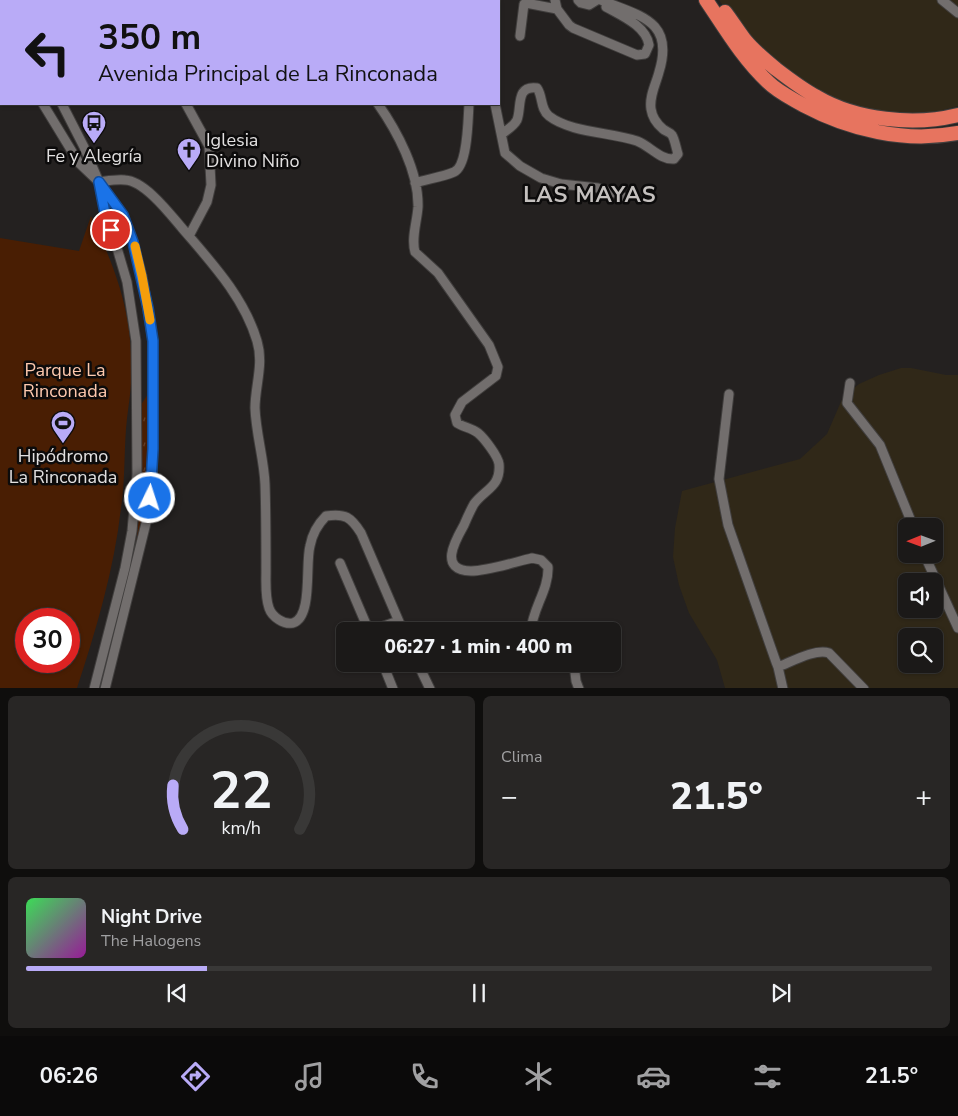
<!DOCTYPE html>
<html lang="es">
<meta charset="utf-8">
<style>
body{margin:0;font-family:"Nunito Sans",sans-serif;background:#282625;color:#f1f3f6;height:100vh;display:flex;flex-direction:column;font-size:19px;white-space:nowrap}
*{box-sizing:border-box;margin:0}
p{font-size:16px;color:#a0a0a2}
.icon{flex:none;width:28px;height:28px;fill:none;stroke:currentColor;stroke-width:2;stroke-linecap:round;stroke-linejoin:round}
.map{position:relative;height:688px;overflow:hidden}
.sheet{display:flex;flex-direction:column;gap:8px;padding:8px;background:#0f0e0d;flex:1}
.sheet>*{flex:none}
.guide{position:absolute;left:0px;top:0px;width:500px;height:105px;box-shadow:0 1px 4px #0004,0 0 0 1px #393837;background:#b9abf7;color:#111;overflow:hidden}
.needle{width:32px;rotate:269deg}
.buttons{position:absolute;left:898px;top:518px;display:grid;gap:10px}
.buttons a{display:grid;place-items:center;width:45px;height:45px;border-radius:8px;background:#1b1918;box-shadow:0 1px 4px #0004,0 0 0 1px #393837;font-size:25px}
.speed{position:absolute;left:15px;top:608px;display:flex;gap:10px;font-size:25px;font-weight:700;text-align:center}
.speed>*{display:grid;place-content:center;width:65px;height:65px;border-radius:50%;background:#1b1918;box-shadow:0 1px 4px #0004,0 0 0 1px #393837;line-height:1}
.speed .limit{border:8px solid #d22;background:#fff;color:#111}
.pin{position:absolute;display:grid;place-items:center;width:42px;height:42px;color:#fff;margin:-21px;border:2px solid #fff;border-radius:50%;box-shadow:0 1px 5px #0007}
.me{position:absolute;width:55px;margin:-28px;rotate:4deg;stroke-linejoin:round;filter:drop-shadow(0 0 4px #0008)}
.turn{display:flex;align-items:center;gap:18px;height:105px;padding:0 15px;font-size:22px}
.turn .icon{width:65px;height:65px;stroke-width:2.5}
.turn b{display:block;font-size:35px;line-height:42px}
.big{font-size:38px;font-weight:800;line-height:1.1}
.sheet .card{flex:1;display:flex;flex-direction:column;justify-content:center;gap:8px;min-width:0;padding:0 18px;border-radius:8px;background:#282625}
.sheet .dial{align-items:center;gap:0}
.dial svg{height:130px;overflow:visible;fill:none;stroke:#393837;stroke-width:7;stroke-linecap:round;text-anchor:middle}
.dial text{fill:#f1f3f6;stroke:none}
.song{display:flex;align-items:center;gap:15px}
.cover{width:60px;height:60px;border-radius:8px;background:linear-gradient(135deg,hsl(130 70% 55%),hsl(300 70% 35%))}
.played{height:5px;border-radius:2px;background:linear-gradient(90deg,#b9abf7 20%,#393837 20%)}
.keys{display:flex;justify-content:space-around;direction:ltr}
.heat{display:flex;justify-content:space-between;align-items:center;font-size:28px;direction:ltr}
.sheet .tiles{flex:1;display:grid;gap:8px;grid-template-columns:1fr 1fr}
.card:last-child{grid-column:span 2}
.trip{position:absolute;left:336px;top:622px;width:285px;height:50px;border-radius:8px;background:#1b1918;box-shadow:0 1px 4px #0004,0 0 0 1px #393837;font-weight:800;line-height:50px;text-align:center}
.tabs{display:flex;height:80px;justify-content:space-around;align-items:center;background:#0b0a0a;color:#a0a0a2}
.tabs .icon{width:35px;height:35px}
.tabs .active{color:#b9abf7}
.tabs b{font-size:22px;color:#f1f3f6}
.map>svg:first-child{display:block}
</style>
<div class="map">
<svg width="958" height="689" viewBox="0 0 958 689">
<defs>
<pattern id="grass-tufts" width="24" height="20" patternUnits="userSpaceOnUse" patternTransform="scale(1.25)"><rect width="24" height="20" fill="#491e03"/><path d="M3 7l-1-3M5 7V3M7 7l1-3M15 17l-1-3M17 17v-4M19 17l1-3" fill="none" stroke="#633e27"/></pattern>
</defs>
<rect width="100%" height="100%" fill="#242120"/>
<path fill="#302818" fill-rule="evenodd" d="M719 0H958V106L939 111 913 114 887 113 864 109 839 102 798 82 739 29Z
M901 368H911L946 375H958V688H725L717 660 689 613 679 585 673 557 675 528 682 491 800 459 827 434 843 397 859 384 879 375ZM906 526H934V554H906ZM906 581H934V609H906ZM906 636H934V664H906Z"/>
<path fill="url(#grass-tufts)" d="M148 394V468L142 519 128 583 137 537 141 494V405Z"/>
<path fill="#491e03" fill-rule="evenodd" d="M91 216C108 253 121 283 128 323 131 343 132 364 131 384 130 399 127 414 126 429 124 455 125 482 121 508 114 570 96 630 77 688H0V238L79 251ZM26 619H69V661H26Z"/>
<g fill="none" stroke-linecap="round" stroke-linejoin="round">
<defs>
<path id="minor" d="M120 0V1
M375 0 376 1
M578 0 581 3 589 5 597 0
M942 0 958 13
M478 1 479 0
M557 9 569 25 573 28 637 55 645 54 649 45C646 26 622 16 606 7
M520 36 524 4 526 3 557 9 555 0
M0 41 1 43
M43 104 79 163 99 182 123 215 133 242 142 276 153 341V449L152 486 149 511 105 689
M62 104 84 147 99 182 105 213 117 248 127 282 136 341 137 474 132 531 125 568 94 689
M186 104 209 146 211 185 207 202 189 236
M378 104C397 131 419 172 418 207 417 222 411 238 415 252L438 273 489 345 498 367 496 376 462 402 455 415 457 423C463 427 472 428 478 433 484 438 498 456 499 464 501 487 485 489 474 504 470 511 467 518 464 525 455 541 438 570 471 571 488 571 515 562 532 558L541 560 548 567C549 590 532 609 531 631
M495 104 505 153 520 166 541 178 561 184 598 188 618 194 624 198
M502 134C507 130 514 126 517 120 522 108 515 85 537 88 543 96 540 109 549 116 571 133 611 132 637 141 650 146 660 160 674 159L678 154C676 148 675 140 672 135 670 132 665 131 663 129 657 124 652 116 651 109 649 96 656 84 659 72 675 20 639 16 601 0
M99 182C107 181 117 179 125 180 145 181 170 214 182 228 211 262 244 297 257 341 264 364 255 386 255 408 256 434 264 459 265 484 266 513 266 542 266 571 266 583 265 597 269 608 272 617 284 625 293 623 313 617 305 564 310 546 312 535 318 524 326 516 345 513 351 517 361 533L403 631
M415 183C428 179 442 177 454 172 468 166 468 118 469 104
M850 383 847 403 880 445 913 526
M729 394 719 479 728 525 776 662 778 667C791 662 816 648 829 653L864 689
M924 554 958 628
M340 563 369 631
M370 631 398 621
M383 664 393 689
M418 664 430 689
M574 664 576 681 579 689
M778 667 783 689"/>
<path id="highway" d="M14 0V1
M706 0C725 28 743 59 768 82 778 92 791 98 803 105 850 130 905 143 958 133
M0 9 1 12
M725 12C732 21 738 31 745 40 754 51 765 60 776 69 789 79 802 89 817 97 856 120 914 126 958 115"/>
</defs>
<use href="#minor" stroke="#403e3d" stroke-width="11"/>
<use href="#highway" stroke="#403e3d" stroke-width="16"/>
<use href="#minor" stroke="#726e6d" stroke-width="9"/>
<use href="#highway" stroke="#e7745f" stroke-width="14"/>
</g>
<g fill="none" stroke-linecap="round" stroke-linejoin="round">
<defs>
<path id="route" d="M111 230 105 213 99 182 123 215 133 242 148 308 153 341V449L150 498"/>
</defs>
<use href="#route" stroke="#114b97" stroke-width="12"/>
<use href="#route" stroke="#1a73e8" stroke-width="9"/>
<path stroke="#f59e0b" stroke-width="9" d="M135 246 142 276 150 320"/>
</g>
<defs>
<symbol id="bus-pin" viewBox="-11 -11 22 30"><path d="M0 17L-7.5 6A9.5 9.5 0 1 1 7.5 6Z" fill="#b9abf7" stroke="#0c0b0b"/><path d="M-5-6H5V4H4V6H2V4H-2V6H-4V4H-5ZM-3.5-4V0h7V-4ZM-3.5 1.2v1.5H-2V1.2ZM2 1.2v1.5H3.5V1.2Z" fill="#111"/></symbol>
<symbol id="church-pin" viewBox="-11 -11 22 30"><path d="M0 17L-7.5 6A9.5 9.5 0 1 1 7.5 6Z" fill="#b9abf7" stroke="#0c0b0b"/><path d="M-1.2-6h2.4v3.5h3.3v2.4h-3.3V6h-2.4V-.1h-3.3v-2.4h3.3Z" fill="#111"/></symbol>
<symbol id="stadium-pin" viewBox="-11 -11 22 30"><path d="M0 17L-7.5 6A9.5 9.5 0 1 1 7.5 6Z" fill="#b9abf7" stroke="#0c0b0b"/><path d="M0-5a6.5 5 0 1 0 0 10a6.5 5 0 1 0 0-10ZM-3.5-1.8h7v3.6h-7Z" fill="#111"/></symbol>
</defs>
<g fill-rule="evenodd">
<use href="#bus-pin" x="80" y="109" width="28" height="38"/>
<use href="#church-pin" x="175" y="136" width="28" height="38"/>
<use href="#stadium-pin" x="49" y="409" width="28" height="38"/>
</g>
<g text-anchor="middle" stroke-width="5" stroke-linejoin="round" paint-order="stroke">
<g font-size="18" fill="#e2e0e0" stroke="#0c0b0b">
<text x="206" y="146" text-anchor="start">Iglesia<tspan x="206" dy="21">Divino Niño</tspan></text>
<text x="94" y="162">Fe y Alegría</text>
<text x="63" y="462">Hipódromo<tspan x="63" dy="21">La Rinconada</tspan></text>
</g>
<g font-size="18" fill="#fec9ae" stroke="#0c0b0b">
<text x="65" y="376">Parque La<tspan x="65" dy="21">Rinconada</tspan></text>
</g>
<g font-size="22" font-weight="bold" letter-spacing="1" fill="#c4c0be" stroke="#0c0b0b">
<text x="590" y="202">LAS MAYAS</text>
</g>
</g>
</svg>
<div class="buttons">
<a><svg class="needle" viewBox="-14 -14 28 28"><path d="M0-13l5 13h-10z" fill="#e53935"/><path d="M0 13l5-13h-10z" fill="#a0a0a2"/></svg></a>
<a><svg class="icon" aria-label="sound" viewBox="0 0 24 24"><path d="M4 9h4l5-4v14l-5-4H4zM17 9q2 3 0 6"/></svg></a>
<a><svg class="icon" aria-label="search" viewBox="0 0 24 24"><circle cx="10" cy="10" r="6"/><path d="M15 15l6 6"/></svg></a>
</div>
<div class="speed"><div class="limit">30</div></div>
<div class="pin" style="left:111px;top:230px;background:#d93025"><svg class="icon" aria-label="arrive" viewBox="0 0 24 24"><path d="M6 21V4h12l-3 4 3 4H6"/></svg></div>
<svg class="me" style="left:150px;top:498px" viewBox="-20 -20 40 40"><circle r="17" fill="#1a73e8" stroke="#fff" stroke-width="3"/><path d="M0-11L8 9 0 5-8 9z" fill="#fff"/></svg>
<div class="trip">06:27 · 1 min · 400 m</div>
<div class="guide">
<div class="turn"><svg class="icon" aria-label="left" viewBox="0 0 24 24"><path d="M17 20v-9H6M10 6l-5 5 5 5"/></svg><div><b>350 m</b>Avenida Principal de La Rinconada</div></div>
</div>
</div>
<section class="sheet">
<div class="tiles">
<div class="card dial"><svg viewBox="0 0 100 80">
<path d="M14 69A42 42 0 1 1 86 69"/>
<path d="M14 69A42 42 0 0 1 8 42" stroke="#b9abf7"/>
<text x="50" y="56" font-size="32" font-weight="700">22</text>
<text x="50" y="72" font-size="11">km/h</text>
</svg></div>
<div class="card"><p>Clima</p>
<div class="heat"><a>−</a><b class="big">21.5°</b><a>+</a></div>
</div>
<div class="card">
<div class="song"><i class="cover"></i><div><b>Night Drive</b><p>The Halogens</p></div></div>
<div class="played"></div>
<div class="keys"><svg class="icon" aria-label="previous" viewBox="0 0 24 24"><path d="M18 5L8 12l10 7zM5 5v14"/></svg><svg class="icon" aria-label="pause" viewBox="0 0 24 24"><path d="M8 5v14M16 5v14"/></svg><svg class="icon" aria-label="next" viewBox="0 0 24 24"><path d="M6 5l10 7-10 7zM19 5v14"/></svg></div>
</div>
</div>
</section>
<nav class="tabs">
<b>06:26</b>
<svg class="icon active" aria-label="directions" viewBox="0 0 24 24"><path d="M12 3l9 9-9 9-9-9zM9 14v-3h6M13 9l2 2-2 2"/></svg>
<svg class="icon" aria-label="music" viewBox="0 0 24 24"><path d="M9 18V5l10-2v13"/><circle cx="6" cy="18" r="3"/><circle cx="16" cy="16" r="3"/></svg>
<svg class="icon" aria-label="phone" viewBox="0 0 24 24"><path d="M5 4h4l2 5-3 2q2 4 5 5l2-3 5 2v4C11 20 4 13 5 4z"/></svg>
<svg class="icon" aria-label="climate" viewBox="0 0 24 24"><path d="M12 3v18M4 7l16 10M4 17L20 7"/></svg>
<svg class="icon" aria-label="car" viewBox="0 0 24 24"><path d="M5 17H2v-5l4-1 3-4h7l3 4 3 1v5h-3M9 17h6M6 11h13"/><circle cx="7" cy="17" r="2"/><circle cx="17" cy="17" r="2"/></svg>
<svg class="icon" aria-label="filters" viewBox="0 0 24 24"><path d="M4 7h16M4 17h16"/><circle cx="9" cy="7" r="2"/><circle cx="15" cy="17" r="2"/></svg>
<b>21.5°</b>
</nav>
